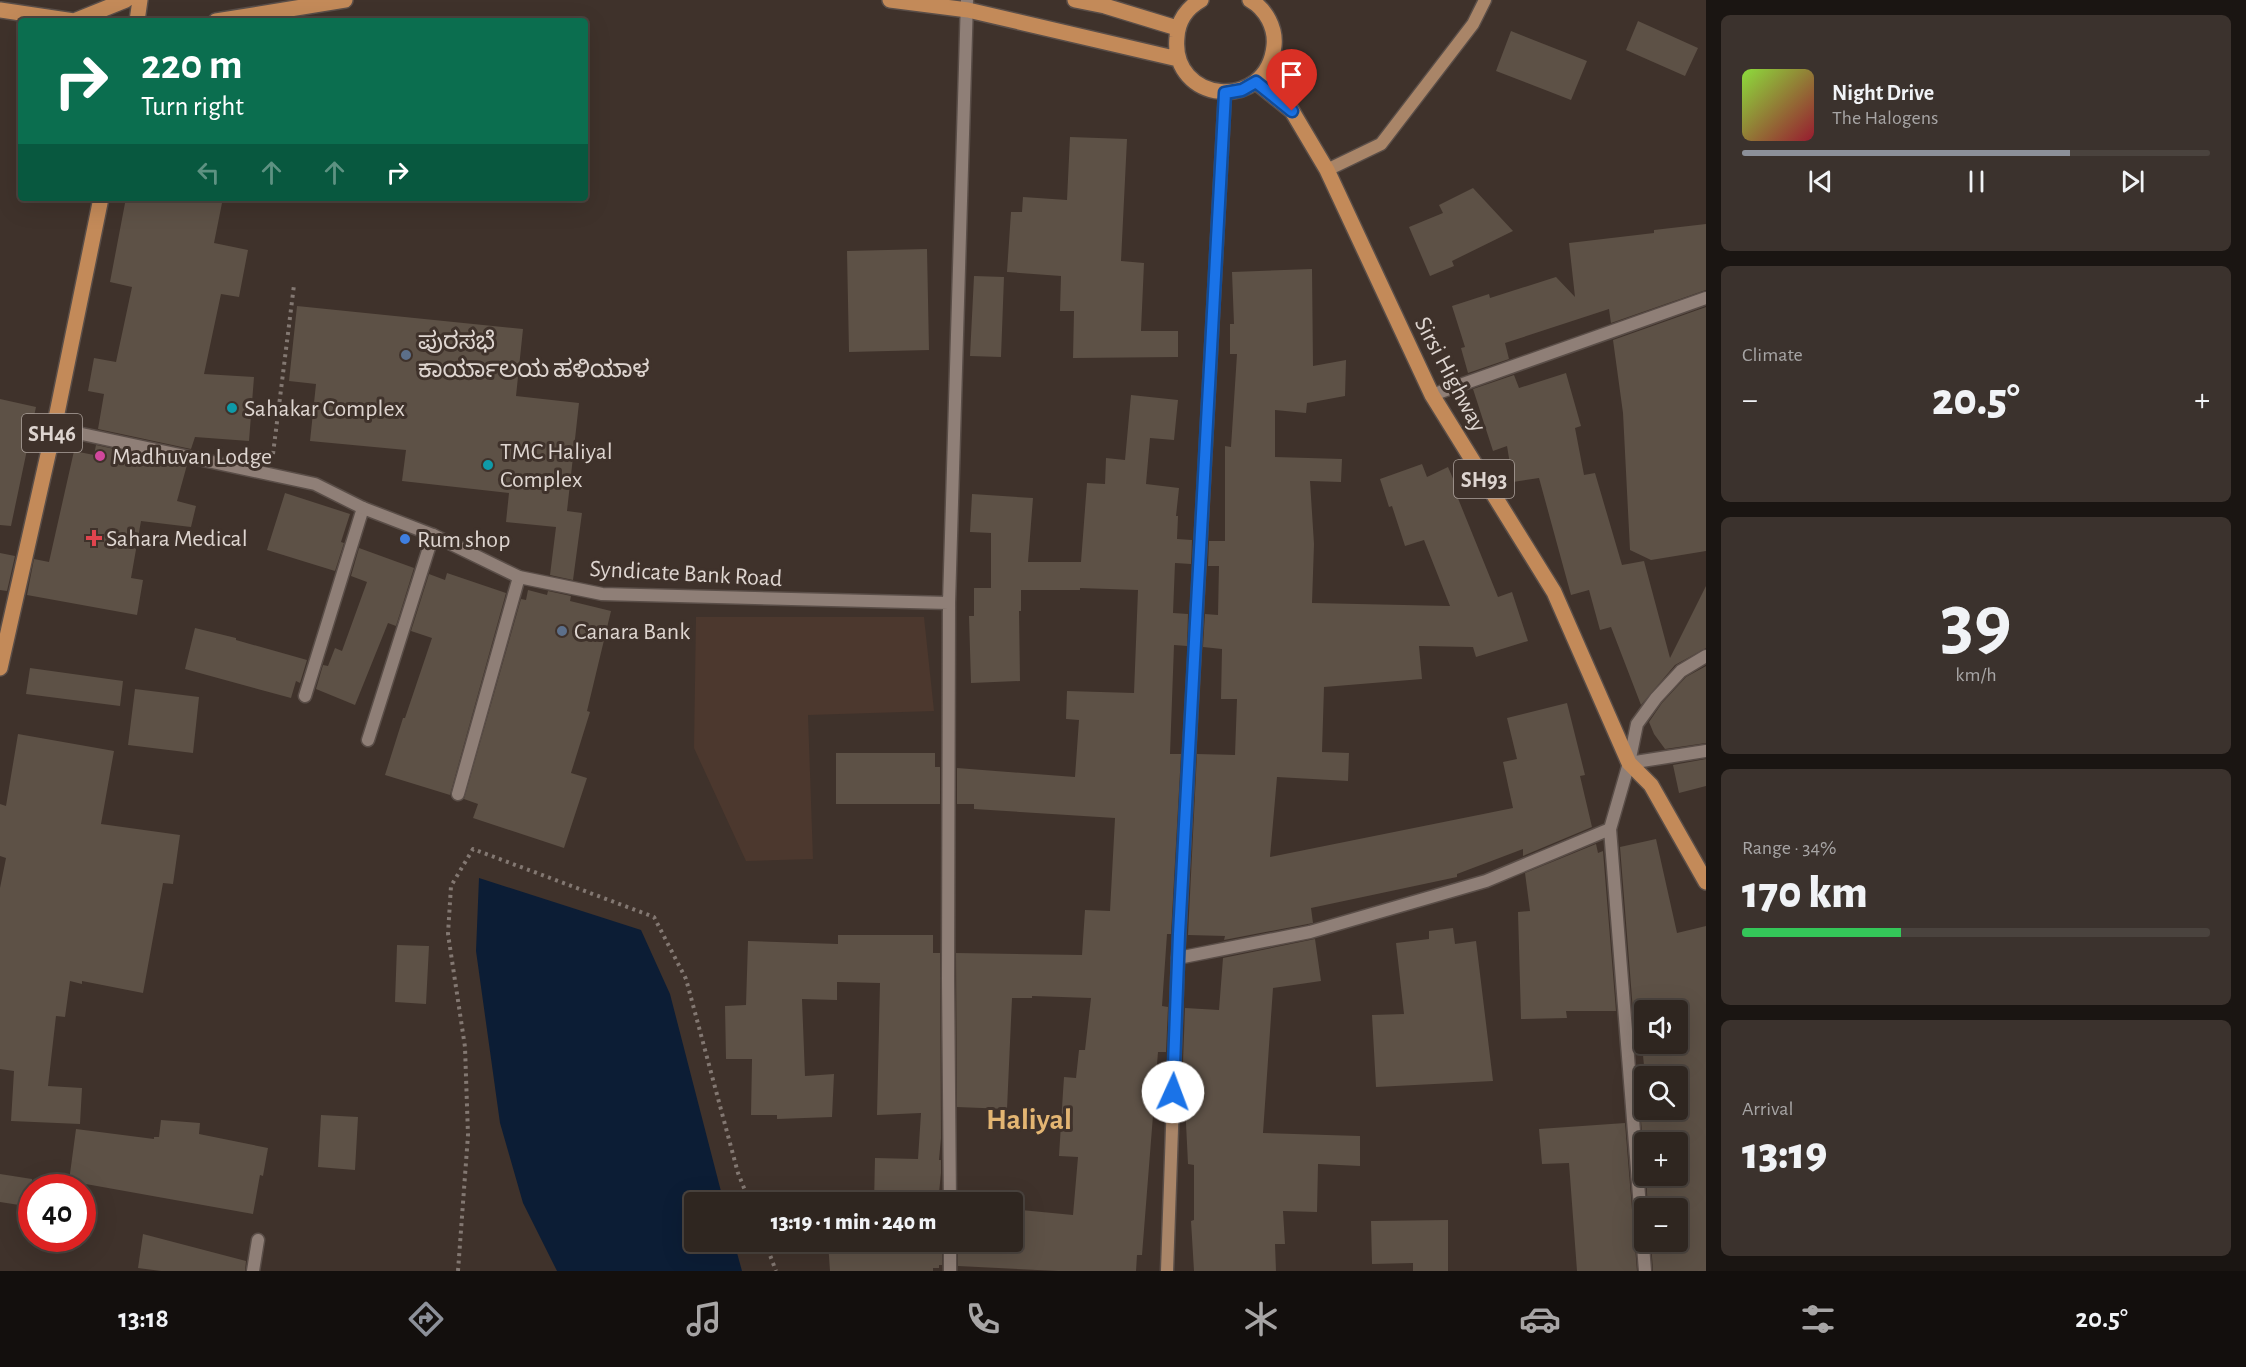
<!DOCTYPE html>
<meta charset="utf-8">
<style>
body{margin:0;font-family:"Alegreya Sans","Noto Sans Kannada",sans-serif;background:#3b322d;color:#f1f3f6;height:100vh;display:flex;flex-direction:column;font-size:22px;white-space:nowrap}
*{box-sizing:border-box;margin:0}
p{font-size:20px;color:#a7a5a5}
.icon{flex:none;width:33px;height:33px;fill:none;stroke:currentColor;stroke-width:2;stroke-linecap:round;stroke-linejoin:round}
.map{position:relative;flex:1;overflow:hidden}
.drawer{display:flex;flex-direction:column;gap:15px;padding:15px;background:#1a1512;width:540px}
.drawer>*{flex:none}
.hud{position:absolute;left:18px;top:18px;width:570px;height:183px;border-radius:6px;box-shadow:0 6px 24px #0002,0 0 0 2px #4a433e;background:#0b6e4f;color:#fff;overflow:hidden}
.controls{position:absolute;left:1634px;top:1000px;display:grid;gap:12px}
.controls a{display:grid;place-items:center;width:54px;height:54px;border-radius:6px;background:#2f2620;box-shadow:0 6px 24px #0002,0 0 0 2px #4a433e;font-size:30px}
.speed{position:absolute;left:18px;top:1174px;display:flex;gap:12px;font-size:30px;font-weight:700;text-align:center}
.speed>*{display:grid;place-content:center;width:78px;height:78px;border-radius:50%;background:#2f2620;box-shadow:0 6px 24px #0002,0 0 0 2px #4a433e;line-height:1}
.speed .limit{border:9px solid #d22;background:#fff;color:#111}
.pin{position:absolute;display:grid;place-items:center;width:51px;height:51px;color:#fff;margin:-62px -26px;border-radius:50% 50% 50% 0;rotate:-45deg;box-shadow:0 0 6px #0007}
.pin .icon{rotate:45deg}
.me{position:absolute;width:66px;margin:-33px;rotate:2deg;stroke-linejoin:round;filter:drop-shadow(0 0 4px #0008)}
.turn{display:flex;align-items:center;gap:21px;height:126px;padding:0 24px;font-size:27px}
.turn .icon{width:78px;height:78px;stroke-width:2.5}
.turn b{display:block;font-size:42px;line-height:51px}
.lanes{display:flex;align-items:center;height:57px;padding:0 24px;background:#0003;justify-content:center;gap:30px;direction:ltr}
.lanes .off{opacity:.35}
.big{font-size:45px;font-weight:800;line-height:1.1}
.drawer .widget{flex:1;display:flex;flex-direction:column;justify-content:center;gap:9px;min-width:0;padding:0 21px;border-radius:9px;background:#3b322d}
.drawer .dial{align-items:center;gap:0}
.dial b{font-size:78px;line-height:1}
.song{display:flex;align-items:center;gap:18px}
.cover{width:72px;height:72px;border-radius:9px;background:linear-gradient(135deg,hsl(90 70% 55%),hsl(350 70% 35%))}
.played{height:6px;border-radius:3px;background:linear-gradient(90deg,#8c9099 70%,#4a433e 70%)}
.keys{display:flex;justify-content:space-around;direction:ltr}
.heat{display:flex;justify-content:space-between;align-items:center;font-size:33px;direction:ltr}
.charge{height:9px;border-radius:4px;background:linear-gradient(90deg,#34c759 34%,#4a433e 0)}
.trip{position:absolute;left:684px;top:1192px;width:339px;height:60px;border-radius:6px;background:#2f2620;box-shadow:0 6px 24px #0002,0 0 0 2px #4a433e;font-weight:800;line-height:60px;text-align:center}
.tab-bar{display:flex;height:96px;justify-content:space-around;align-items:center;background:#130f0d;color:#a7a5a5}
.tab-bar .icon{width:42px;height:42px}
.tab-bar .on{color:#8c9099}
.tab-bar b{font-size:27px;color:#f1f3f6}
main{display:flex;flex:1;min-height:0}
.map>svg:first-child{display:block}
</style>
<main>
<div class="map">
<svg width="1706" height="1271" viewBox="0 0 1706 1271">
<rect width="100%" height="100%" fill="#3f322b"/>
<path fill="#4c382e" d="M696 617H924L934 711 808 715 813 859 746 861 694 748Z"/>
<path fill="#0c1d35" d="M479 878 641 930 670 994 724 1203H694V1242H734L742 1271H557L523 1203 500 1123 476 951Z"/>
<path fill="#5d5146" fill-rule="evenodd" d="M1638 21 1698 48 1685 76 1626 50Z
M1511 31 1587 61 1571 100 1496 71Z
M1070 137 1127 139 1121 261 1144 263 1141 331H1178V357L1073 358 1074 311H1060L1061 276 1007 272 1011 212H1022L1023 197 1067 200Z
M1473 188 1513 231 1452 261 1454 266 1430 276 1409 227 1443 213 1439 205Z
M126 198H223L214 243 248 250 239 297 221 294 204 374 254 377 249 441 195 437 191 449 98 429 104 394 88 391 94 358 116 362 132 287 110 282Z
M1706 224V290L1611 323 1609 309 1505 343 1509 359 1468 373 1461 348 1465 347 1452 306 1489 294 1490 298 1556 277 1575 297 1569 243 1654 233V230Z
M927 249 929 350 849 352 847 251Z
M1312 269 1313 366 1346 360 1345 396 1307 403 1306 413 1275 410V457L1342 459 1341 482 1310 481 1314 544 1312 603 1450 606 1424 540 1405 546 1392 506 1389 507 1380 479 1422 464 1427 477 1448 467 1458 490 1455 491 1498 597 1512 592 1528 641 1476 657 1473 647 1419 646 1422 679 1324 687 1322 752 1349 753 1348 781 1277 777 1270 857 1513 808 1503 762 1517 759 1507 718 1567 703 1585 775 1580 776 1592 827 1523 856V849L1457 874V877L1311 908 1313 923 1224 940 1225 936 1188 935 1197 754 1235 755 1237 699H1221L1222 649 1203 647 1205 614 1218 615 1219 566H1208L1209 541H1225V446L1231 447 1237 354H1230V324H1234L1232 272Z
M974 276 1004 277 1001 357 970 356Z
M297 306 523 329 516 396 579 403 567 511 582 513 573 580 550 575 556 527 506 522 509 493 402 481 406 450 310 441 316 384 289 381Z
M1706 307V551L1651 560 1630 550 1623 413 1613 340Z
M1566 373 1581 426 1575 428 1584 475 1595 473 1622 565 1644 561 1670 658 1706 586V648L1675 665 1641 705 1611 627 1600 630 1589 590 1571 595 1539 478 1513 482 1507 446 1493 451 1473 389 1514 375 1519 388Z
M1131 395 1178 400 1174 440 1150 438 1146 484 1179 488 1176 516H1178L1177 539 1192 540 1191 564 1175 563 1173 613 1188 614 1187 646 1174 645 1170 754H1181L1171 934H1167L1162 1006 1168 1007 1166 1052H1158L1142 1255H1137L1136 1271H1058L958 1266V1242H1012V1209L1073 1215 1078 1157 1059 1156 1063 1092 1064 1077 1076 1078 1079 1050H1085L1091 998 1032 996V998H1012L1007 1109 957 1107 956 953 1082 955 1085 910 1110 911 1115 818 974 809V804H957V768L1075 777 1079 720 1066 719 1067 691 1134 693 1138 590 1080 588V590H1021V611H1019L1020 681 971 683 969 616H974V588H991V533L970 532 972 494 1033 498 1028 562H1081L1087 483 1105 484 1106 458 1125 460Z
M0 399 36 407 11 526 0 525Z
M96 445 187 465 177 501 196 506 191 527 141 521 131 578 143 580 137 615 27 595 34 559 49 562 74 451 94 455Z
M285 493 350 514 341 542 344 543 335 571 267 550Z
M359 548 414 568 396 626 388 623 355 705 316 689 323 665 328 666 335 648 342 651 367 582 351 576Z
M0 553 15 556 7 591 0 590Z
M447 573 506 593 450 795 385 775 403 718H405L432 638 411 631 429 574 445 580Z
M528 590 547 595 548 591 571 596 570 601 611 611 587 711 590 712 571 773 587 778 564 848 473 818 478 804 464 799 521 599 526 600Z
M195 628 236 638V640L307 660 300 683 296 681 291 698 185 669Z
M1706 666V743L1665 749 1654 734 1649 722 1662 703 1686 677Z
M30 668 123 681 120 706 26 694Z
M135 689 199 697 193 753 128 745Z
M18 734 114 751 101 824 180 835 173 884 163 883 143 993 82 981V984L70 981 65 1017 56 1016 48 1086 82 1088 80 1124 11 1121 14 1071 0 1069V888L6 858 0 856V804L6 806Z
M836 753H935V767H940V804H836Z
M1706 759V786L1679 793 1673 765Z
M1656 839 1677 933 1706 926V1271H1653L1651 1242H1677V1209H1648L1646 1176H1677V1143H1644V1154L1641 1121H1649L1648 1110H1677V1077H1645L1639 1011H1633L1620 847ZM1644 1011H1677V1044H1644Z
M1596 844 1598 853 1603 851 1616 1011H1566L1567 1018 1521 1019 1518 912 1530 911 1525 873Z
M1453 928 1455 944 1476 941 1493 1081 1376 1087 1372 1015 1404 1014 1396 943 1429 939V931Z
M838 935H933V953H940L941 1138 939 1160H941V1173L938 1203H874L875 1158 918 1159 921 1113 877 1115 880 983 837 982V1000L802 999 805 1076 834 1074 832 1117 777 1119V1115H751L752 1059H726L725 1006 746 1005 748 941 838 944Z
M1315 939 1321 981 1273 988 1263 1133 1360 1136V1166L1318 1164 1317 1212 1283 1211 1285 1244H1275L1276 1271H1194L1191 1221 1194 1220V1165L1188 1164 1183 1062 1185 1008 1219 1010 1223 958Z
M397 945 429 946 426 1004 395 1002Z
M321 1115 358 1117 355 1170 318 1167Z
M161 1120 200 1123 199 1134 268 1148 263 1176 260 1175 253 1214 69 1181 76 1129 154 1139V1137H159Z
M1625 1123 1637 1271H1577L1569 1163 1542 1164 1539 1129Z
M0 1174 32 1179V1207L0 1202Z
M1448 1220V1271H1413V1263L1372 1264 1371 1221Z
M143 1234 246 1261 245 1271H161L138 1268Z
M828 1242H942V1265H939V1268H933V1271H830Z"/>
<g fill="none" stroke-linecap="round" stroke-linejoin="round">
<defs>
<path id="lane" d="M305 696 363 508
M368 740 433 535
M458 794 519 577"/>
<path id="street" d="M1432 395 1706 298
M54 428 315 484 363 508 433 535 519 577 602 594 949 603
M1629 763 1706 751
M1178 958 1310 932 1486 881 1610 829
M950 1203 948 979 949 603 967 0
M253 1271 258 1240
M950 1271V1242
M1645 1271 1610 829 1629 763 1637 724 1656 698 1681 671 1706 656"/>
<path id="secondary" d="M1327 170 1381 144 1473 24 1485 0
M1167 1271 1178 958 1225 93"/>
<path id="primary" d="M890 0 968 10 1178 59
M1075 0 1105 6 1177 28
M1201 0C1187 8 1178 21 1177 37 1170 103 1267 113 1274 46 1276 28 1266 9 1250 0
M0 10 74 21
M74 21 126 0
M137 21 140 0
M216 21 345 0
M1256 82 1292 111 1327 170 1432 395 1554 592 1629 763 1651 785 1706 882
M0 668 54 428 101 198"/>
</defs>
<use href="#lane" stroke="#5a4e48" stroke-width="15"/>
<use href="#street" stroke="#5a4e48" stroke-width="15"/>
<use href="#secondary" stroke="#5a4e48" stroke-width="15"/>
<use href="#primary" stroke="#5a4e48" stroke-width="18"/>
<path stroke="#837872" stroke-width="4" stroke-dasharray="3 4.5" stroke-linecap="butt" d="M273 454 294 285
M765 1242 776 1271
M458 1271 468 1135 465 1047 448 934 451 886 473 849 654 917 686 979 738 1173 750 1203"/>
<use href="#lane" stroke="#8f7f77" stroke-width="12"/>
<use href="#street" stroke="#8f7f77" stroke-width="12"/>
<use href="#secondary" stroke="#a98568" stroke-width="12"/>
<use href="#primary" stroke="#c38a59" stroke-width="15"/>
</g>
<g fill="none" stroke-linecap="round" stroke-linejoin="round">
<defs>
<path id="route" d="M1173 1092 1179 934 1225 93 1242 90 1256 82 1292 111"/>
</defs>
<use href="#route" stroke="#114b97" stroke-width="15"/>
<use href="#route" stroke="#1a73e8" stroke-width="10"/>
</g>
<g fill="#5c6f8a" stroke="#3f322b" stroke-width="2">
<circle cx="406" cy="355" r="6"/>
<circle cx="562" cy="631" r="6"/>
</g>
<g fill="#0f9aa8" stroke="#3f322b" stroke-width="2">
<circle cx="232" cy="408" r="6"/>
<circle cx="488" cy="465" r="6"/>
</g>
<circle fill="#d1479c" stroke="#3f322b" stroke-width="2" cx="100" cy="456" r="6"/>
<path fill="#e0444e" stroke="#3f322b" stroke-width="2" d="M91 529h6v6h6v6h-6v6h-6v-6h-6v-6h6z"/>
<circle fill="#3f7fe0" stroke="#3f322b" stroke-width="2" cx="405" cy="539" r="6"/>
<g text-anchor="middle" stroke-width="6" stroke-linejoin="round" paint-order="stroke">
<g fill="#3f322b" stroke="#aea49e" stroke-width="1.5">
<rect x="22" y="414" width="60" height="38" rx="4.5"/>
<rect x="1454" y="460" width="60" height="38" rx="4.5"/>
</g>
<g font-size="22" font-weight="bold" fill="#ded5d0">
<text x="52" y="441">SH46</text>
<text x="1484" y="487">SH93</text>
</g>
<g font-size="24" fill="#ded5d0" stroke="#3f322b" text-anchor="start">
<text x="418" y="349">ಪುರಸಭೆ<tspan x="418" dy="28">ಕಾರ್ಯಾಲಯ ಹಳಿಯಾಳ</tspan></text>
<text x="244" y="416">Sahakar Complex</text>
<text x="500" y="459">TMC Haliyal<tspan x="500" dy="28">Complex</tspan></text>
<text x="112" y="464">Madhuvan Lodge</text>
<text x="106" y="546">Sahara Medical</text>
<text x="417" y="547">Rum shop</text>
<text x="574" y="639">Canara Bank</text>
</g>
<g font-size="24" fill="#ded5d0" stroke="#3f322b">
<text transform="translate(1451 374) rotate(62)" y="8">Sirsi Highway</text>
<text transform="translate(686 573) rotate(3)" y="8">Syndicate Bank Road</text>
</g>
<g font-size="30" font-weight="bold" fill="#e3b572" stroke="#3f322b">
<text x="1029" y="1129">Haliyal</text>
</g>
</g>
</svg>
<div class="controls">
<a><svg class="icon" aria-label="sound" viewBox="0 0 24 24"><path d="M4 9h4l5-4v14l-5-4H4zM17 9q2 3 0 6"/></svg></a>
<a><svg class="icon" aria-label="search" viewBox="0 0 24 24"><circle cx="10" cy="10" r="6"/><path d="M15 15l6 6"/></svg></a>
<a>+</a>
<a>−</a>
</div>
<div class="speed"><div class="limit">40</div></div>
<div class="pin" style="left:1292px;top:111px;background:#d93025"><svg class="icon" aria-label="arrive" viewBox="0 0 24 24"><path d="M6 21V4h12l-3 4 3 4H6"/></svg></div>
<svg class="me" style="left:1173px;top:1092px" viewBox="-20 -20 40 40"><circle r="19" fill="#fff"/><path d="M0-13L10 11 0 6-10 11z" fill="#1a73e8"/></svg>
<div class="trip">13:19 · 1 min · 240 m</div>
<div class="hud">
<div class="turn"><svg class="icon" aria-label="right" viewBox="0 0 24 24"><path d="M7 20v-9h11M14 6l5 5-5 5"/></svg><div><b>220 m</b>Turn right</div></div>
<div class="lanes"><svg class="icon off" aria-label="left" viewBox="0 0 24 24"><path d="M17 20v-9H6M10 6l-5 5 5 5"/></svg><svg class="icon off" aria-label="ahead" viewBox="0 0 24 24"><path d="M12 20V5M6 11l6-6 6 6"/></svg><svg class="icon off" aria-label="ahead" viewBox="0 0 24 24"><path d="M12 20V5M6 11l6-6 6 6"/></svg><svg class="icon" aria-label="right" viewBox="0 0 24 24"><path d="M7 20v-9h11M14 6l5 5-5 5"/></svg></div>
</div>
</div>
<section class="drawer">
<div class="widget">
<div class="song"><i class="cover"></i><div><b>Night Drive</b><p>The Halogens</p></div></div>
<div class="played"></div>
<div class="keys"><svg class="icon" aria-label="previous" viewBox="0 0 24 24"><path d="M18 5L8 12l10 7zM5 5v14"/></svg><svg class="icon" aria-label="pause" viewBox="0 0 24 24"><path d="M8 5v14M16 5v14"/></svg><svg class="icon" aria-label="next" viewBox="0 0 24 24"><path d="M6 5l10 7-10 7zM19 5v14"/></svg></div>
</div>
<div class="widget"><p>Climate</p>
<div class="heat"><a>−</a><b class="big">20.5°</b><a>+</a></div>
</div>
<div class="widget dial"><b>39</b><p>km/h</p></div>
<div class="widget"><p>Range · 34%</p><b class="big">170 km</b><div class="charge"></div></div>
<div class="widget"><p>Arrival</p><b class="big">13:19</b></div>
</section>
</main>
<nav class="tab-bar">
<b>13:18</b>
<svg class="icon on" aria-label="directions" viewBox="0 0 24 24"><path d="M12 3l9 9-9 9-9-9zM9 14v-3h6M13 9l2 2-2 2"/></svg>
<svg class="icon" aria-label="music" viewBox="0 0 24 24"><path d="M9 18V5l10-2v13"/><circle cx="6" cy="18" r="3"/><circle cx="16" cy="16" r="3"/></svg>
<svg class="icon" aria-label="phone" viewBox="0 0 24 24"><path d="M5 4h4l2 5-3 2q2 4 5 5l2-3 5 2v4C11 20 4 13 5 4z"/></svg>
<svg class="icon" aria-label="climate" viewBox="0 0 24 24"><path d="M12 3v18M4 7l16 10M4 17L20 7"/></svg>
<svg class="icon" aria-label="car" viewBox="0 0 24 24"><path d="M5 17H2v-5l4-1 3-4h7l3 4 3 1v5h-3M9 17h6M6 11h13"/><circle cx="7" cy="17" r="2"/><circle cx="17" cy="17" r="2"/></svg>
<svg class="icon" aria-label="filters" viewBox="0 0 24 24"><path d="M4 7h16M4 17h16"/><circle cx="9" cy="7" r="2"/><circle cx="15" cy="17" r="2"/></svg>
<b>20.5°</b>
</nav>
